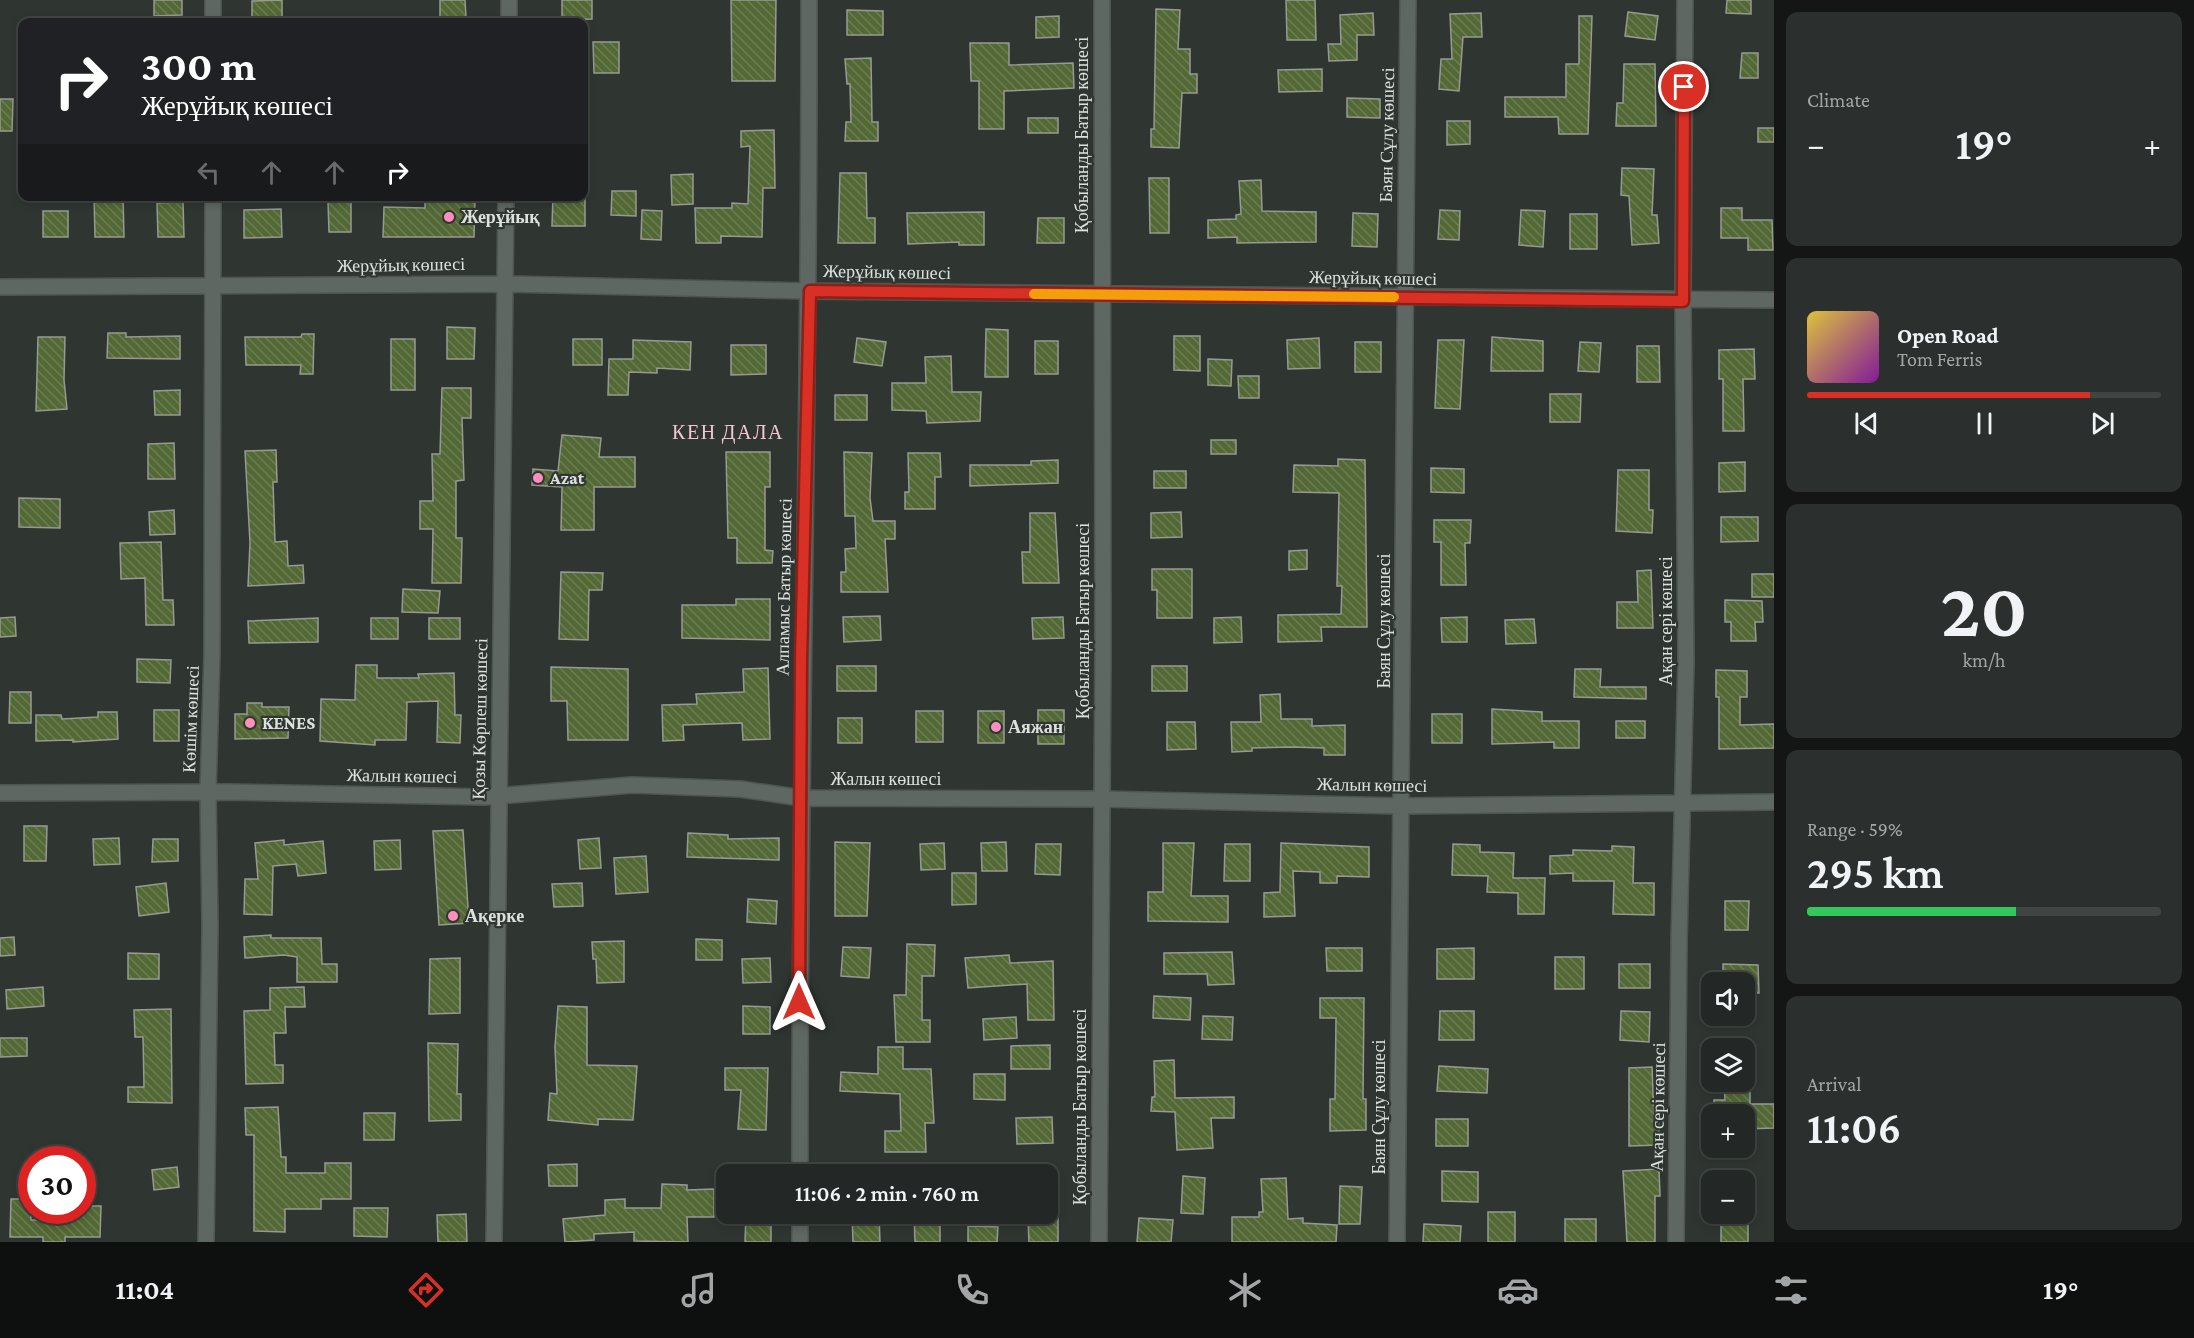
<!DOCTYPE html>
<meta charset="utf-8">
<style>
body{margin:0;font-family:"Crimson Pro",serif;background:#2b302e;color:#f1f3f6;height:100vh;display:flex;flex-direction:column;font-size:22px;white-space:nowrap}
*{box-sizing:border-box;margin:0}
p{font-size:20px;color:#a3a6a7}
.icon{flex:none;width:33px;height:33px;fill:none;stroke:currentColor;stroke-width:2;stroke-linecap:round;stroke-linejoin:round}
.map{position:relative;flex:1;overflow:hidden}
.drawer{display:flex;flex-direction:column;gap:12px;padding:12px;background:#131615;width:420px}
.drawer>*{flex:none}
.banner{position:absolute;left:18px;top:18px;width:570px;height:183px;border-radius:12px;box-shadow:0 3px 9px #0003,0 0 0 2px #404443;background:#202124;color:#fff;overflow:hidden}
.tools{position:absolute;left:1701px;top:972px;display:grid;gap:12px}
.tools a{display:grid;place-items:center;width:54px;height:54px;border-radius:12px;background:#232826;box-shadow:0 3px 9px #0003,0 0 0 2px #404443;font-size:30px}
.speed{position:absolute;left:18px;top:1146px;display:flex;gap:12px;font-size:30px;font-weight:700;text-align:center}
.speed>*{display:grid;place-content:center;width:78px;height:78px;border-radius:50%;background:#232826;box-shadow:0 3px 9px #0003,0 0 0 2px #404443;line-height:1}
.speed .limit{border:9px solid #d22;background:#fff;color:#111}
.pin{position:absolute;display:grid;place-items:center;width:51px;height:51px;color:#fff;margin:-26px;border:3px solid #fff;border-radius:50%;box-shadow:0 2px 6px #0007}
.me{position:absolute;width:66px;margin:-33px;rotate:0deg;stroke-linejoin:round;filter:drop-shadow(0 0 4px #0008)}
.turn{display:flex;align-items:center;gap:21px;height:126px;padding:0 24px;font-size:27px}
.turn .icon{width:78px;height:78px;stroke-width:2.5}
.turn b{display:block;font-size:42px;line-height:51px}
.lanes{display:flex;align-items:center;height:57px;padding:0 24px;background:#0003;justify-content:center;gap:30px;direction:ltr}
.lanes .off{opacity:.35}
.big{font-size:45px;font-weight:600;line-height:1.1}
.drawer .widget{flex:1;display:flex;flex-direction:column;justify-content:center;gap:9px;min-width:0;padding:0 21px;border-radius:12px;background:#2b302e}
.drawer .dial{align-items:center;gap:0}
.dial b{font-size:78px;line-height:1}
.song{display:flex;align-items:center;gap:18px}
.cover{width:72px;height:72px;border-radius:9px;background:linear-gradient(135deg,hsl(50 70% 55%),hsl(290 70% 35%))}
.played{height:6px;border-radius:3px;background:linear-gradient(90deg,#d93025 80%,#404443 80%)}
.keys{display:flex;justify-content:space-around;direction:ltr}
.heat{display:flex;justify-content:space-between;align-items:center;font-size:33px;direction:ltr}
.charge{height:9px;border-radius:4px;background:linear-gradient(90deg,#34c759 59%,#404443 0)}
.trip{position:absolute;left:716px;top:1164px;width:342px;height:60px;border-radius:12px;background:#232826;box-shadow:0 3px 9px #0003,0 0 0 2px #404443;font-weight:600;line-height:60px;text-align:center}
.dock{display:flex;height:96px;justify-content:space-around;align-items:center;background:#0e100f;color:#a3a6a7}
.dock .icon{width:42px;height:42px}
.dock .selected{color:#d93025}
.dock b{font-size:27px;color:#f1f3f6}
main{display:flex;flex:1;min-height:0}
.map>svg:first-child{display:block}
</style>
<main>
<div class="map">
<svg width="1774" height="1242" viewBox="0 0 1774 1242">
<defs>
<pattern id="building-back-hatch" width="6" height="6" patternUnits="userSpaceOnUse" patternTransform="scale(1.5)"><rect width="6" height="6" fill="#536835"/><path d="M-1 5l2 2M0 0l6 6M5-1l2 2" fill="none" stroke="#6b7d52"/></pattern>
</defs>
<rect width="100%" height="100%" fill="#2f3632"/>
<path fill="url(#building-back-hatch)" stroke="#969a92" stroke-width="1.5" d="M154 0H182V15L154 16Z
M282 0V22H252V1Z
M440 0H465L466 17H440Z
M562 0H592V19L562 20Z
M731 0H776L775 81H732Z
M1286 0H1315L1316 40H1287Z
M1727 0H1751V14L1726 13Z
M1156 9 1180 10 1178 49H1190V74H1197V93H1182L1179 148 1151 147V129H1154Z
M847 10 883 11V35H847Z
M1628 12 1658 16 1655 40 1625 36Z
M1373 13 1374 35H1357V60L1329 61 1328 44H1341L1340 15Z
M1481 13 1482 37H1463L1459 91 1439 89 1441 59H1452L1450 14Z
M1059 16V37L1036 38V17Z
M1579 16H1592L1588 134H1559L1558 117H1505V97H1566V64H1579Z
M593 42H619V73H594Z
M970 43H1009V65L1073 63 1074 88 1004 91V129H979V81H971Z
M1742 53H1758V78H1740Z
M871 58 872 122H878V141H845L846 122H851L850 84H847L845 59Z
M1624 64H1655L1656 126H1616L1617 103H1623Z
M1322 69V91L1279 92 1278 70Z
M1347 98 1380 99V118L1347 117Z
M0 99H13L12 131H0Z
M1028 118H1058V133H1028Z
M1447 121H1470V144L1447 145Z
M1758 128H1774V142H1758Z
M774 130 775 188H763L762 237 721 236V243H696L695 208H732V203L748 204 750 146 741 147V131Z
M1622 168 1654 169 1652 215H1657L1659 243 1632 245 1629 196 1621 195Z
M840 173H866L867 218H875V243H838Z
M693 174V204L672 205 671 175Z
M1149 178H1169V233H1150Z
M1261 180 1262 211 1316 212V242L1237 243V237L1208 238V220L1236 219V215L1241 214 1239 181Z
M612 191H636V216L611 215Z
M94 196H123L124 237H95Z
M553 196H585V226H552Z
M425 198 475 199 474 237H383L384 207 425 208Z
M183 202 184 237H158L157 203Z
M328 202H351V232H329Z
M1721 208H1742V220H1772L1773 250H1748V238H1721Z
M281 209 282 237 244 238V210Z
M642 210 662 211 661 240 641 239Z
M1440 210 1460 211 1459 240 1438 239Z
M1521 210 1545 211 1543 247 1519 245Z
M43 211H68V237H43Z
M984 212V245H959V242L908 244 907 213Z
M1353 213 1378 214 1377 247 1352 246Z
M1570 214H1597V249H1570Z
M1038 218H1064V243H1037Z
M447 327 475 328 474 359H447Z
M986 329 1008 330V377H985Z
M108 333H126V337L180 336V359L107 358Z
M302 334H314L313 374H300L301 365H246L245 337H301Z
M1174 336H1200V371L1174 370Z
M38 337H65L64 380 67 409 36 411Z
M1492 337 1543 341V371H1491Z
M857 338 886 342 882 366 854 362Z
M1319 338 1320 368 1288 369 1287 340Z
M391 339H415V390H391Z
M573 339H602V365H573Z
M633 340 691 342 690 370 657 368V373L629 372 628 395H608L609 359H633Z
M1438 340H1464L1460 409 1435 408Z
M1035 341H1058V374H1035Z
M1355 342H1381V372H1355Z
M1580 342 1601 343 1599 372 1578 371Z
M731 345H766V374L731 375Z
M1637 346H1659L1660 382H1637Z
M1754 349 1755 379H1743L1744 431H1723V379H1719V350Z
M951 356 952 392H981L980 421 927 423 926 411 892 410V383H926L925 357Z
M1208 359 1232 360 1231 386 1208 385Z
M1238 376H1259V398H1239Z
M442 388H471V418H462L464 480 456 481V538H462L461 583H432L433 529H420V501H433L432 454H440Z
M180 390V415H155L154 391Z
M1550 394H1581L1580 422H1550Z
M835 395H867V420H835Z
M562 435 601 438 599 457H635V487H594V530H561L562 487 532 485 533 469 558 471Z
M1211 440H1236V454H1211Z
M174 443 175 479H148V444Z
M276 450 277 482H273L275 542 287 541 288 566 303 565 304 583 248 586 250 543 245 451Z
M726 452H770V487H765V550L773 551 772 563H737V538H728Z
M844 452 872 453 870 498 873 521H895V539H885L888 592H841V572H846L845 549 856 548 855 516H845Z
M908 453H940L941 477H935V509H905V492H909Z
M1338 459 1365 460 1367 627H1321L1322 641 1278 642V615L1341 614 1342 586H1337L1339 493 1293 492 1294 465 1338 466Z
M1058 460V483L970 486V465H1031V461Z
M1745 462V491L1719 492V463Z
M1431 468 1464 469V493L1431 492Z
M1618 470H1649V510H1653L1652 533 1616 531Z
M1154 471H1186V488H1154Z
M19 498 60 499V528L19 527Z
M174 510 175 534 150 535 149 512Z
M1181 512 1182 537 1151 538V513Z
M1030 513H1055L1059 583H1023L1022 552H1030Z
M1721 517H1758V541L1721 542Z
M1434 520H1471L1470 543H1465L1466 585H1441V542H1434Z
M161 542 163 600H173L174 625H146L145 578 121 579 120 543Z
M1307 550V569L1289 570V551Z
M1152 569H1192V618H1157V590H1152Z
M1651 570 1653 628H1617V602H1638L1637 571Z
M561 572 603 573 602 590H589L588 640 559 639Z
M1752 574H1774V597H1752Z
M403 589 440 591 438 613 402 612Z
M736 599H770V640L682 638V605H736Z
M1725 600 1762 601 1763 622H1755L1756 641H1731V622H1725Z
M880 616 881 640 844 642 843 617Z
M15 617 16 636 0 637V618Z
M1063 617 1064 638 1033 639 1032 618Z
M1241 617 1242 642 1214 643V618Z
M1467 617V642H1442L1441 618Z
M318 618V642L249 643 248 621Z
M371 618H398V639H371Z
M429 618H460V639H429Z
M1534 619 1536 643 1506 644 1505 620Z
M137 659 171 660 170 683 137 682Z
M356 665H377V678H419L418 674 454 673 455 715H461L460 743 437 742 438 701 407 702 406 740H375V745L320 741 321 699 355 700Z
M837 666H876V691H837Z
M1152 666H1187V691H1152Z
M551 667 628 669V740H568L567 701H551Z
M768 668 770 739 743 740 742 723 683 725 684 740 663 741 662 705 697 704 696 694 744 692 743 669Z
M1575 669H1601L1600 687H1646V699L1574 697Z
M1716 670 1747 671V697H1740V725L1774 724V748L1719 749V697H1716Z
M10 692H31V723H9Z
M1280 694 1281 719H1312V726L1345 725V755H1324V748L1292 747 1252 748V751L1232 752 1231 722H1261L1260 695Z
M247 703H262V707H289L288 738 235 739V714H247Z
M1492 709 1542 712V721H1579V748H1554V742L1492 744Z
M154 710H179V741H154Z
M1038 710H1064V744H1038Z
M916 711H943V742H916Z
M978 711H1004V743H978Z
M98 712H117L118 739 73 742V740L36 741V715H61L62 719 98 717Z
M1432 714H1462V743H1432Z
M838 718H862V743H838Z
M1616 721H1645V738H1616Z
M1167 722H1195L1196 749 1167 750Z
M24 826H47L46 861H24Z
M463 830 469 923 439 925 433 831Z
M688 833 728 835V839L779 838V860L687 857Z
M119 838 120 864 94 865 93 839Z
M599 838 601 868 580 869 578 840Z
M153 839H178V861L152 862Z
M284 840V845L323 841 326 873 298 876 296 864 273 866 272 915 244 914 245 879H258L255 843Z
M400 840 401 869 375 870 374 841Z
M835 842 870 843 867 916H835Z
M1006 842 1007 871H982L981 843Z
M944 843 945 869 921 870 920 844Z
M1163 843H1194L1191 896H1228V922L1148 921V892H1163Z
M1281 843 1369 847V877L1337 876V883H1320V872L1293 871 1295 916 1264 917V893L1280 892Z
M1036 844H1061L1060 875 1035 874Z
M1225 844H1250V881H1224Z
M1453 844 1480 845V852L1514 853 1513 878H1545L1544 914H1518V893L1487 892 1488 876 1452 875Z
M1612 846 1634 847 1633 883H1654V915L1613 914 1614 881H1573V873L1550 874V856L1573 855V850L1612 851Z
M646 856 648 892 616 894 614 858Z
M952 873H976V904L952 905Z
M166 883 169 912 139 916 136 887Z
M582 883 583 906 554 907 552 884Z
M748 899 777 901 776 924 747 922Z
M1725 901H1749L1748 930H1725Z
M271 935V938H321L322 964H337V982H297V957L284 955 245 958 244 937Z
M14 937 15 955 0 956V938Z
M696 939 722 940V960H696Z
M624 941V982L597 983 596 959H593L592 942Z
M907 944 935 945 934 976H922V1020H930V1042H896L894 995H906Z
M843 947 871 948 869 978 841 976Z
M1326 948H1362V971H1327Z
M1474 948V979H1437V949Z
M1232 952 1234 984 1208 985 1207 974H1164V953Z
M128 953 159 954V979H128Z
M1009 955 1010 963 1053 961 1054 1020H1028L1027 984 968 988 965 958Z
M1555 957H1584V989H1555Z
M460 958V1013L429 1014 430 959Z
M770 958 771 982 743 983 742 959Z
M1619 964H1650V988H1619Z
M1723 964 1758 965 1759 993H1744V982H1723Z
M43 987 44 1006 7 1009 6 990Z
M304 987 305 1007H285L286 1033H274L275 1065H283V1083L246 1084 244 1011 270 1010V988Z
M1154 996 1191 998 1190 1020 1153 1018Z
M1320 998H1364L1363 1099H1366V1130L1330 1131V1099H1335L1336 1018H1320Z
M558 1006 587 1007V1065L637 1066 633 1120 598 1119V1125L548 1120 550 1093 557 1094 555 1047Z
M743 1006 770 1007V1034H743Z
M171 1009 172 1103 128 1102V1087H144L143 1037H135L134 1010Z
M1440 1011H1474V1040H1439Z
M1621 1011 1650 1012 1649 1042 1620 1040Z
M1203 1016 1233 1017 1232 1040 1202 1039Z
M1016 1017 1017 1038 984 1040 983 1019Z
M0 1038H27V1056L0 1057Z
M428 1043 458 1044 457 1094H461V1120L429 1121Z
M1050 1045V1069H1011V1046Z
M878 1047H903V1069H931L934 1123H925L926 1152H885V1131H901L900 1094 840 1091 841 1072 878 1074Z
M1174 1060 1175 1098 1234 1097V1118H1211L1213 1148 1177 1150 1175 1112 1151 1111 1152 1097H1155L1154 1061Z
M1439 1066 1488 1069 1487 1093 1437 1091Z
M1652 1067 1654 1116H1659V1145L1629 1146V1068Z
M725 1068H768L766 1130 738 1129 741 1090H725Z
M974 1074H1005V1100L974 1099Z
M1724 1082H1750V1104H1774V1128L1744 1129V1114H1714V1100H1725Z
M278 1107 281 1157H286V1173H325V1163H351V1199H321V1209H285V1232L254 1231V1135H246L245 1108Z
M364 1113H395L394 1140H364Z
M1052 1117 1053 1143 1017 1144 1016 1118Z
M1436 1119H1468V1146H1436Z
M577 1164V1186H549L548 1165Z
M177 1167 179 1187 154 1190 152 1170Z
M1659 1169 1660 1196H1655V1242H1627L1623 1171Z
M1442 1171 1478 1172V1202L1442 1201Z
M1183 1176 1205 1178 1203 1214 1181 1213Z
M1286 1178 1288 1219 1303 1218V1223L1337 1225 1336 1242H1232V1217H1259V1212H1263L1261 1179Z
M662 1184 687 1185V1190L714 1189V1217H687L688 1242 634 1241V1232L594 1234V1240L565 1242 563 1219 605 1215V1200L625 1199V1208H661Z
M1340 1186 1362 1187 1360 1224H1339Z
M11 1199H31V1220L70 1219 71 1210H82V1206H101L100 1237H65V1242H43V1237H10Z
M354 1208H388L387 1237 354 1236Z
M1488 1212H1515V1242H1488Z
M466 1214 467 1242H438L437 1215Z
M746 1214H771V1242H745Z
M852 1214H879L880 1242H853Z
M914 1214H940V1242H915Z
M1058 1218V1242H1029L1028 1219Z
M1139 1218 1173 1220 1171 1242H1137Z
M1565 1219H1596V1242H1565Z
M1424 1224 1461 1226 1460 1242H1423Z
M1721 1224H1748V1242H1721Z
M968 1226 998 1227 997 1242H968Z"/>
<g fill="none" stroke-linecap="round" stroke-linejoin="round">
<defs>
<path id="minor" d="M213 22V0
M509 22V0
M0 287 504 284 809 291 1774 300
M0 793 227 792 485 797 632 785 740 789 802 798 1101 799 1401 806 1774 802
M800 1174C799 783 810 392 809 0
M800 1214V1242
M206 1242 210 926 208 792 212 653 213 196
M494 1242 506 196
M1099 1242 1103 655 1102 0
M1397 1242 1408 0
M1676 1242 1679 941 1686 662 1683 301 1685 0"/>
</defs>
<use href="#minor" stroke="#4e5551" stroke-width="18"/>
<use href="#minor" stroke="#5f6762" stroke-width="15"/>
</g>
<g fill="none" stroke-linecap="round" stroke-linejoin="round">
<defs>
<path id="route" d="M799 1002 801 660 810 291 1683 301 1684 87"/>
</defs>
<use href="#route" stroke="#8d1f18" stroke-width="15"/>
<use href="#route" stroke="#d93025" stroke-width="10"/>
<path stroke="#f59e0b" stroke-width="10" d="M1034 294 1394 297"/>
</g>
<g fill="#fe8ebc" stroke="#2f3632" stroke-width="2">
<circle cx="449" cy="217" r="6"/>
<circle cx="538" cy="478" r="6"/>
<circle cx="250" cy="723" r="6"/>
<circle cx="996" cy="727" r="6"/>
<circle cx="453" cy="916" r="6"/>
</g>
<g text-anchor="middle" stroke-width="4.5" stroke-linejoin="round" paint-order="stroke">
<g font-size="18" fill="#dce1de" stroke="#2f3632">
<text transform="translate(1082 135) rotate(-90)" y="6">Қобыланды Батыр көшесі</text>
<text transform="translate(1387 135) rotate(-89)" y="6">Баян Сұлу көшесі</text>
<text transform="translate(401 265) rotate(-1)" y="6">Жерұйық көшесі</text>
<text transform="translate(887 272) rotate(1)" y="6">Жерұйық көшесі</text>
<text transform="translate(1373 278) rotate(1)" y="6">Жерұйық көшесі</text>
<text transform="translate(784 587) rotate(-89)" y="6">Алпамыс Батыр көшесі</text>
<text transform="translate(1083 621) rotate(-90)" y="6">Қобыланды Батыр көшесі</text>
<text transform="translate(1384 621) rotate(-90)" y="6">Баян Сұлу көшесі</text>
<text transform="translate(1666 621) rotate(-90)" y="6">Ақан сері көшесі</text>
<text transform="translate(191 719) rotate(-88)" y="6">Көшім көшесі</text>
<text transform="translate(480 719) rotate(-89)" y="6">Қозы Көрпеш көшесі</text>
<text transform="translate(402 776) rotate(1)" y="6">Жалын көшесі</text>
<text x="886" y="785">Жалын көшесі</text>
<text transform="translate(1372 785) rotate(1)" y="6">Жалын көшесі</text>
<text transform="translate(1080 1107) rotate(-90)" y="6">Қобыланды Батыр көшесі</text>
<text transform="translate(1379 1107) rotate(-90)" y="6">Баян Сұлу көшесі</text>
<text transform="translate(1658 1107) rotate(-89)" y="6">Ақан сері көшесі</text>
</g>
<g font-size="18" font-weight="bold" fill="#dce1de" stroke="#2f3632" text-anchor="start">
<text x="461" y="223">Жерұйық</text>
<text x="550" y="484">Azat</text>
<text x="262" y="729">KENES</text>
<text x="1008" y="733">Аяжан</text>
<text x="465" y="922">Ақерке</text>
</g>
<g font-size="20" letter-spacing="1.5" fill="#f5c4d6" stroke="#2f3632">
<text x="728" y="439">КЕН ДАЛА</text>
</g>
</g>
</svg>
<div class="tools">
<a><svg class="icon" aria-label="sound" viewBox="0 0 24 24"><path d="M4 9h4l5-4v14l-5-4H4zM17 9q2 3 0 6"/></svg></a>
<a><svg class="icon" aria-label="layers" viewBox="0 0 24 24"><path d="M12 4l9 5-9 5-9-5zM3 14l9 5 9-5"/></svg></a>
<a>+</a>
<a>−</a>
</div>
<div class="speed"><div class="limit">30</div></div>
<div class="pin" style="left:1684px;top:87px;background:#d93025"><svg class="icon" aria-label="arrive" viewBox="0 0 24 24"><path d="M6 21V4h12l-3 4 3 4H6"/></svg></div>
<svg class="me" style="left:799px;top:1002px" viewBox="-20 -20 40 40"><path d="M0-17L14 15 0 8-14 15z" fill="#d93025" stroke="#fff" stroke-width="4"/></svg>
<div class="trip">11:06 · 2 min · 760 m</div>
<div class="banner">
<div class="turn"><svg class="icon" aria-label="right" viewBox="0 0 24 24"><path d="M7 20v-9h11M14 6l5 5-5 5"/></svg><div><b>300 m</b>Жерұйық көшесі</div></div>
<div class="lanes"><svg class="icon off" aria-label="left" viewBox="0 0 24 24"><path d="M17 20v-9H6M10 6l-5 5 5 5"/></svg><svg class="icon off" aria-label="ahead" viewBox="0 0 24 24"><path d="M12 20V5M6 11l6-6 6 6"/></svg><svg class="icon off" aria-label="ahead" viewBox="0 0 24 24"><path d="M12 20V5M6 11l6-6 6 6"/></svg><svg class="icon" aria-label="right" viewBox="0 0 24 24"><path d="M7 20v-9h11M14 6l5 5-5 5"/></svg></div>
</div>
</div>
<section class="drawer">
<div class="widget"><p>Climate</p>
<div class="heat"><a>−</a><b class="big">19°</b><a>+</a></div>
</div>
<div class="widget">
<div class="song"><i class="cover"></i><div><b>Open Road</b><p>Tom Ferris</p></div></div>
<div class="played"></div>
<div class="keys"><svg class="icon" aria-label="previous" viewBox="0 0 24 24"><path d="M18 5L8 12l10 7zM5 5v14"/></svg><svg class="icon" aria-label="pause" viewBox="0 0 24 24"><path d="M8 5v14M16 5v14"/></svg><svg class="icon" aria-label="next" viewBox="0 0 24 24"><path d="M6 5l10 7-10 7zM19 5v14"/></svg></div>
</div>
<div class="widget dial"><b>20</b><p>km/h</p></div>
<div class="widget"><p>Range · 59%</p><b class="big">295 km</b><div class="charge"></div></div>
<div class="widget"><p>Arrival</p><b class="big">11:06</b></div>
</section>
</main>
<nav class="dock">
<b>11:04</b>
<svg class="icon selected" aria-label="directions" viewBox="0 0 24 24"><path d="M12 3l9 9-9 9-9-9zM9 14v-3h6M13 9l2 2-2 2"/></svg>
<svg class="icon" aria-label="music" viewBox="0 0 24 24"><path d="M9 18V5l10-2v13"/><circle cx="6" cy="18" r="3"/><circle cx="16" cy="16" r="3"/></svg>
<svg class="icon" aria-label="phone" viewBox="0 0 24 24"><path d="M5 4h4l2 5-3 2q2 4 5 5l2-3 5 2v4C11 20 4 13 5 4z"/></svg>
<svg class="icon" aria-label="climate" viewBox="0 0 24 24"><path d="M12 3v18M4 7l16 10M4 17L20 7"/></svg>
<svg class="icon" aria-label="car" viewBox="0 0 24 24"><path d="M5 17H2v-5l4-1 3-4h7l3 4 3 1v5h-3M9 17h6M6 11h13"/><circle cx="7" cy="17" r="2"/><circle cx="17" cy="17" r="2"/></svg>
<svg class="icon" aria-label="filters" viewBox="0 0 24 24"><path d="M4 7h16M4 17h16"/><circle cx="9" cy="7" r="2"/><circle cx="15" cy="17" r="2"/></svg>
<b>19°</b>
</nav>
